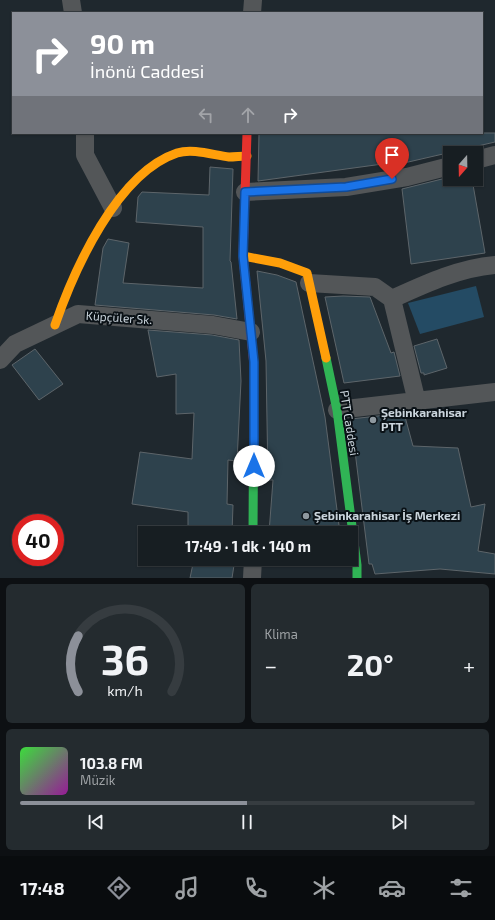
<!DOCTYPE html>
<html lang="tr">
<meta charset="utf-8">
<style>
body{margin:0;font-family:"Exo 2",sans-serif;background:#242b2f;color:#f1f3f6;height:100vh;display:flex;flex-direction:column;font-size:15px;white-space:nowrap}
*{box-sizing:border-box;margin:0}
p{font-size:13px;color:#9ea2a5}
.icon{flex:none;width:22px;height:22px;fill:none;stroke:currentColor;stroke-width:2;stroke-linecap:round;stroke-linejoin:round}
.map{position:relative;height:578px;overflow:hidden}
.details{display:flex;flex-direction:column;gap:6px;padding:6px;background:#0d1013;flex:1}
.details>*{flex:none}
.guide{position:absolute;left:12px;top:12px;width:471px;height:122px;border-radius:0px;box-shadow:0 1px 3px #0004,0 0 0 1px #363c40;background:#8c9099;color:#fff;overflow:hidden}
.needle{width:26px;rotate:200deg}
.fabs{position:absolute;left:443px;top:146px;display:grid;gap:8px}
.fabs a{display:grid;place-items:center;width:40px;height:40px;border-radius:0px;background:#171e22;box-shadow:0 1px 3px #0004,0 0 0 1px #363c40;font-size:20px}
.speed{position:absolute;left:12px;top:514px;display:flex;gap:8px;font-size:20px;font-weight:700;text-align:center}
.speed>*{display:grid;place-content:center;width:52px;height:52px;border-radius:50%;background:#171e22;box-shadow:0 1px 3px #0004,0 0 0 1px #363c40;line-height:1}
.speed .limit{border:6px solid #d22;background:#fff;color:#111}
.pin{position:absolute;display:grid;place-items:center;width:34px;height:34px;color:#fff;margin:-41px -17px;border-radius:50% 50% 50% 0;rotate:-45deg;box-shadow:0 0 4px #0007}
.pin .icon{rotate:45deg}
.me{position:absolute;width:44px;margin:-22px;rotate:0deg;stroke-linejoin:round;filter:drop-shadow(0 0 3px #0008)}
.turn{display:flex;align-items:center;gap:14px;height:84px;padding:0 12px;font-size:18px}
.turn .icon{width:52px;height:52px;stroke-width:2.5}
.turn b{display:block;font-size:28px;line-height:34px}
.lanes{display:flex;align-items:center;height:38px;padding:0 12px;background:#0003;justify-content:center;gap:20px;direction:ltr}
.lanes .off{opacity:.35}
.big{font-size:30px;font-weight:700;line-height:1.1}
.details .card{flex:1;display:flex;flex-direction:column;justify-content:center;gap:6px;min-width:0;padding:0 14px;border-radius:6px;background:#242b2f}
.details .dial{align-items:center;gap:0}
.dial svg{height:104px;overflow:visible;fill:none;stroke:#363c40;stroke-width:7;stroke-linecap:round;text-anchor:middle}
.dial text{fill:#f1f3f6;stroke:none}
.song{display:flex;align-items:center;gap:12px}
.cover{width:48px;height:48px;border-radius:6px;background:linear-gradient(135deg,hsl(120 70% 55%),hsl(300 70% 35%))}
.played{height:4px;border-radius:2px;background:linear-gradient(90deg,#8c9099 50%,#363c40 50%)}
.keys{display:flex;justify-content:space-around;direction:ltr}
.heat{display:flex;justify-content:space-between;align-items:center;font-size:22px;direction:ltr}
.details .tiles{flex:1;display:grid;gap:6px;grid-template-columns:1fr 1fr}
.card:last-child{grid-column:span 2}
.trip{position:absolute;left:138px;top:526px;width:220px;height:40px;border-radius:0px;background:#171e22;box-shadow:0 1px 3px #0004,0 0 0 1px #363c40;font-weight:700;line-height:40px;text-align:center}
.tabs{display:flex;height:64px;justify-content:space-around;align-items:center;background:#090c0e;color:#9ea2a5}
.tabs .icon{width:28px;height:28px}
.tabs .selected{color:#8c9099}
.tabs b{font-size:18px;color:#f1f3f6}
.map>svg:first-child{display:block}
</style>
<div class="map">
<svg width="495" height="578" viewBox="0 0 495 578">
<rect width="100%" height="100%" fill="#1f282e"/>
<path fill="#244b64" d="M476 286 484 317 420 334 408 303Z"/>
<path fill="#2e424d" stroke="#5d656a" d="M259 133H495V142L391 166 390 163 258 181Z
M210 167 233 169 230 261 231 262 237 319 214 315 95 305 103 248 108 239 129 243 123 283 203 288V227L136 222 138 197 142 192 209 195Z
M442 179H472L485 253 411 264 402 189Z
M257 271 277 275 296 282 325 417 340 533H269L273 480H268L266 361Z
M343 296 370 297 391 353 394 352 400 376 344 383 325 297Z
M148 330 212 335 239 340 241 381 237 461 228 460 227 504 233 505 232 533H188V512L132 504 140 452 192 459 194 413 176 414V374L157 377Z
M437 339 447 368 424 375V373H421L414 346Z
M35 349 63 384 39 400 12 365Z
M404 413 413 446 458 448 471 507 485 504 478 551 495 554V574L440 569 375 574 372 564H369L351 419Z
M194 559H235L232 578H190Z
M288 559H344V561L330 560 328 566 294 565 292 559Z"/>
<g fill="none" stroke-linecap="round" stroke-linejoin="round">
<path stroke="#535658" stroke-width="18" d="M71 0 73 13
M252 13 253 0
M85 133V155L113 208
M476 160 495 155
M245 192 346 187 407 177 450 166
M309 283 375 287 392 299
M0 360 15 344 78 314 213 325 251 332
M419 401 415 394 392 299C425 284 459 268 495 265
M337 410 495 392
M252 578 253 559"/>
<path stroke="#30b455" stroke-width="9" d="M326 358 337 410 357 565V578
M253 533 254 365"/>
<path stroke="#ff9f0a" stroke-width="9" d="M243 256 280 263 307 273 326 358
M55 325C74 270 117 173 177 153 193 148 213 155 229 157 235 157 241 156 247 156"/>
<path stroke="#e5322d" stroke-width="9" d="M247 133 243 256 254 365"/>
</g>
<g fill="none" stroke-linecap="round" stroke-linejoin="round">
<defs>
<path id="route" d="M254 466V362L243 256 245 192 346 187 392 179"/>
</defs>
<use href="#route" stroke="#114b97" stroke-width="10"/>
<use href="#route" stroke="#1a73e8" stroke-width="7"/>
</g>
<g fill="#8e989f" stroke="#0a1116" stroke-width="1.5">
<circle cx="373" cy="420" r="4"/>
<circle cx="306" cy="516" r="4"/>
</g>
<g text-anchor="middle" stroke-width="4" stroke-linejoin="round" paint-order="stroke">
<g font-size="12" fill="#cad4dc" stroke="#0a1116">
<text transform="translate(119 318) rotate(4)" y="4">Küpçüler Sk.</text>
<text transform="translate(349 423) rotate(81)" y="4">PTT Caddesi</text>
</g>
<g font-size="12" font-weight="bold" fill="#cad4dc" stroke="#0a1116" text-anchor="start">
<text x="381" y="417">Şebinkarahisar<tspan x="381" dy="14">PTT</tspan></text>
<text x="314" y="520">Şebinkarahisar İş Merkezi</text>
</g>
</g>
</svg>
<div class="fabs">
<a><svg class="needle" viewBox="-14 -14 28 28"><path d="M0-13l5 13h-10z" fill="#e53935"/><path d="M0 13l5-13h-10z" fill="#9ea2a5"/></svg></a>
</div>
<div class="speed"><div class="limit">40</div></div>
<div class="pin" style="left:392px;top:179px;background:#d93025"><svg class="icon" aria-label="arrive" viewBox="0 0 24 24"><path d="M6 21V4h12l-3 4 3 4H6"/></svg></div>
<svg class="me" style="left:254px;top:466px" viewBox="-20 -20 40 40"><circle r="19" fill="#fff"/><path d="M0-13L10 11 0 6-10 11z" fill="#1a73e8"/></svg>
<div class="trip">17:49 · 1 dk · 140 m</div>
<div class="guide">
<div class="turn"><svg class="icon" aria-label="right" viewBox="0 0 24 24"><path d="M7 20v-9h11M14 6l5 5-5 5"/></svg><div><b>90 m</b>İnönü Caddesi</div></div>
<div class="lanes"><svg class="icon off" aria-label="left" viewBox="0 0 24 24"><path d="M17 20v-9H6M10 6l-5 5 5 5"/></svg><svg class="icon off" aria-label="ahead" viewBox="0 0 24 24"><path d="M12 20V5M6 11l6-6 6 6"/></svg><svg class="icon" aria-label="right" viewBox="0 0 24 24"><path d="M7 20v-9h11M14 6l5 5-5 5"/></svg></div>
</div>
</div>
<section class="details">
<div class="tiles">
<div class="card dial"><svg viewBox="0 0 100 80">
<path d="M14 69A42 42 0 1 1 86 69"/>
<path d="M14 69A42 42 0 0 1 14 26" stroke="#8c9099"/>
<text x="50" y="56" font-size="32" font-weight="700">36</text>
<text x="50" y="72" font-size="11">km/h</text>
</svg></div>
<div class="card"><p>Klima</p>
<div class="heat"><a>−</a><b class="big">20°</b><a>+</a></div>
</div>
<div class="card">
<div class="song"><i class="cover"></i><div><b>103.8 FM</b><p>Müzik</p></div></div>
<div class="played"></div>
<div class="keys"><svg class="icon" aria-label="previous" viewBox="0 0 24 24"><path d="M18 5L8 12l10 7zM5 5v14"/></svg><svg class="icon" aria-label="pause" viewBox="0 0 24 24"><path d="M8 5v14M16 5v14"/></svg><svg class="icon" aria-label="next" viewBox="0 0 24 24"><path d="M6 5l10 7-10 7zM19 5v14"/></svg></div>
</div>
</div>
</section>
<nav class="tabs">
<b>17:48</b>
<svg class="icon selected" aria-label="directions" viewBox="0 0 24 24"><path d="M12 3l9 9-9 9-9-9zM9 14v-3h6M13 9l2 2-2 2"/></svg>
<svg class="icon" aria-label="music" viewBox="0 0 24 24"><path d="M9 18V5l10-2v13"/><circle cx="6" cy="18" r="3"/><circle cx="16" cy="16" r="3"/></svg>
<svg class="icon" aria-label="phone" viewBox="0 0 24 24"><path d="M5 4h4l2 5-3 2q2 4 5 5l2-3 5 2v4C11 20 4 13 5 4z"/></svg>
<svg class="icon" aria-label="climate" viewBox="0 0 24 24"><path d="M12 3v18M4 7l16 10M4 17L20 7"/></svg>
<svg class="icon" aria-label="car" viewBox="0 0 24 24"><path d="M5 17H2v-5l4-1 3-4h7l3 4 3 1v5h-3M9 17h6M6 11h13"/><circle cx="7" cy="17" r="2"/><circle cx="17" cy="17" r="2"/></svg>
<svg class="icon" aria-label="filters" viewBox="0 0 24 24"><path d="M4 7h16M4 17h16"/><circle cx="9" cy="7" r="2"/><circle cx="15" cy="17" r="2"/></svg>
</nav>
